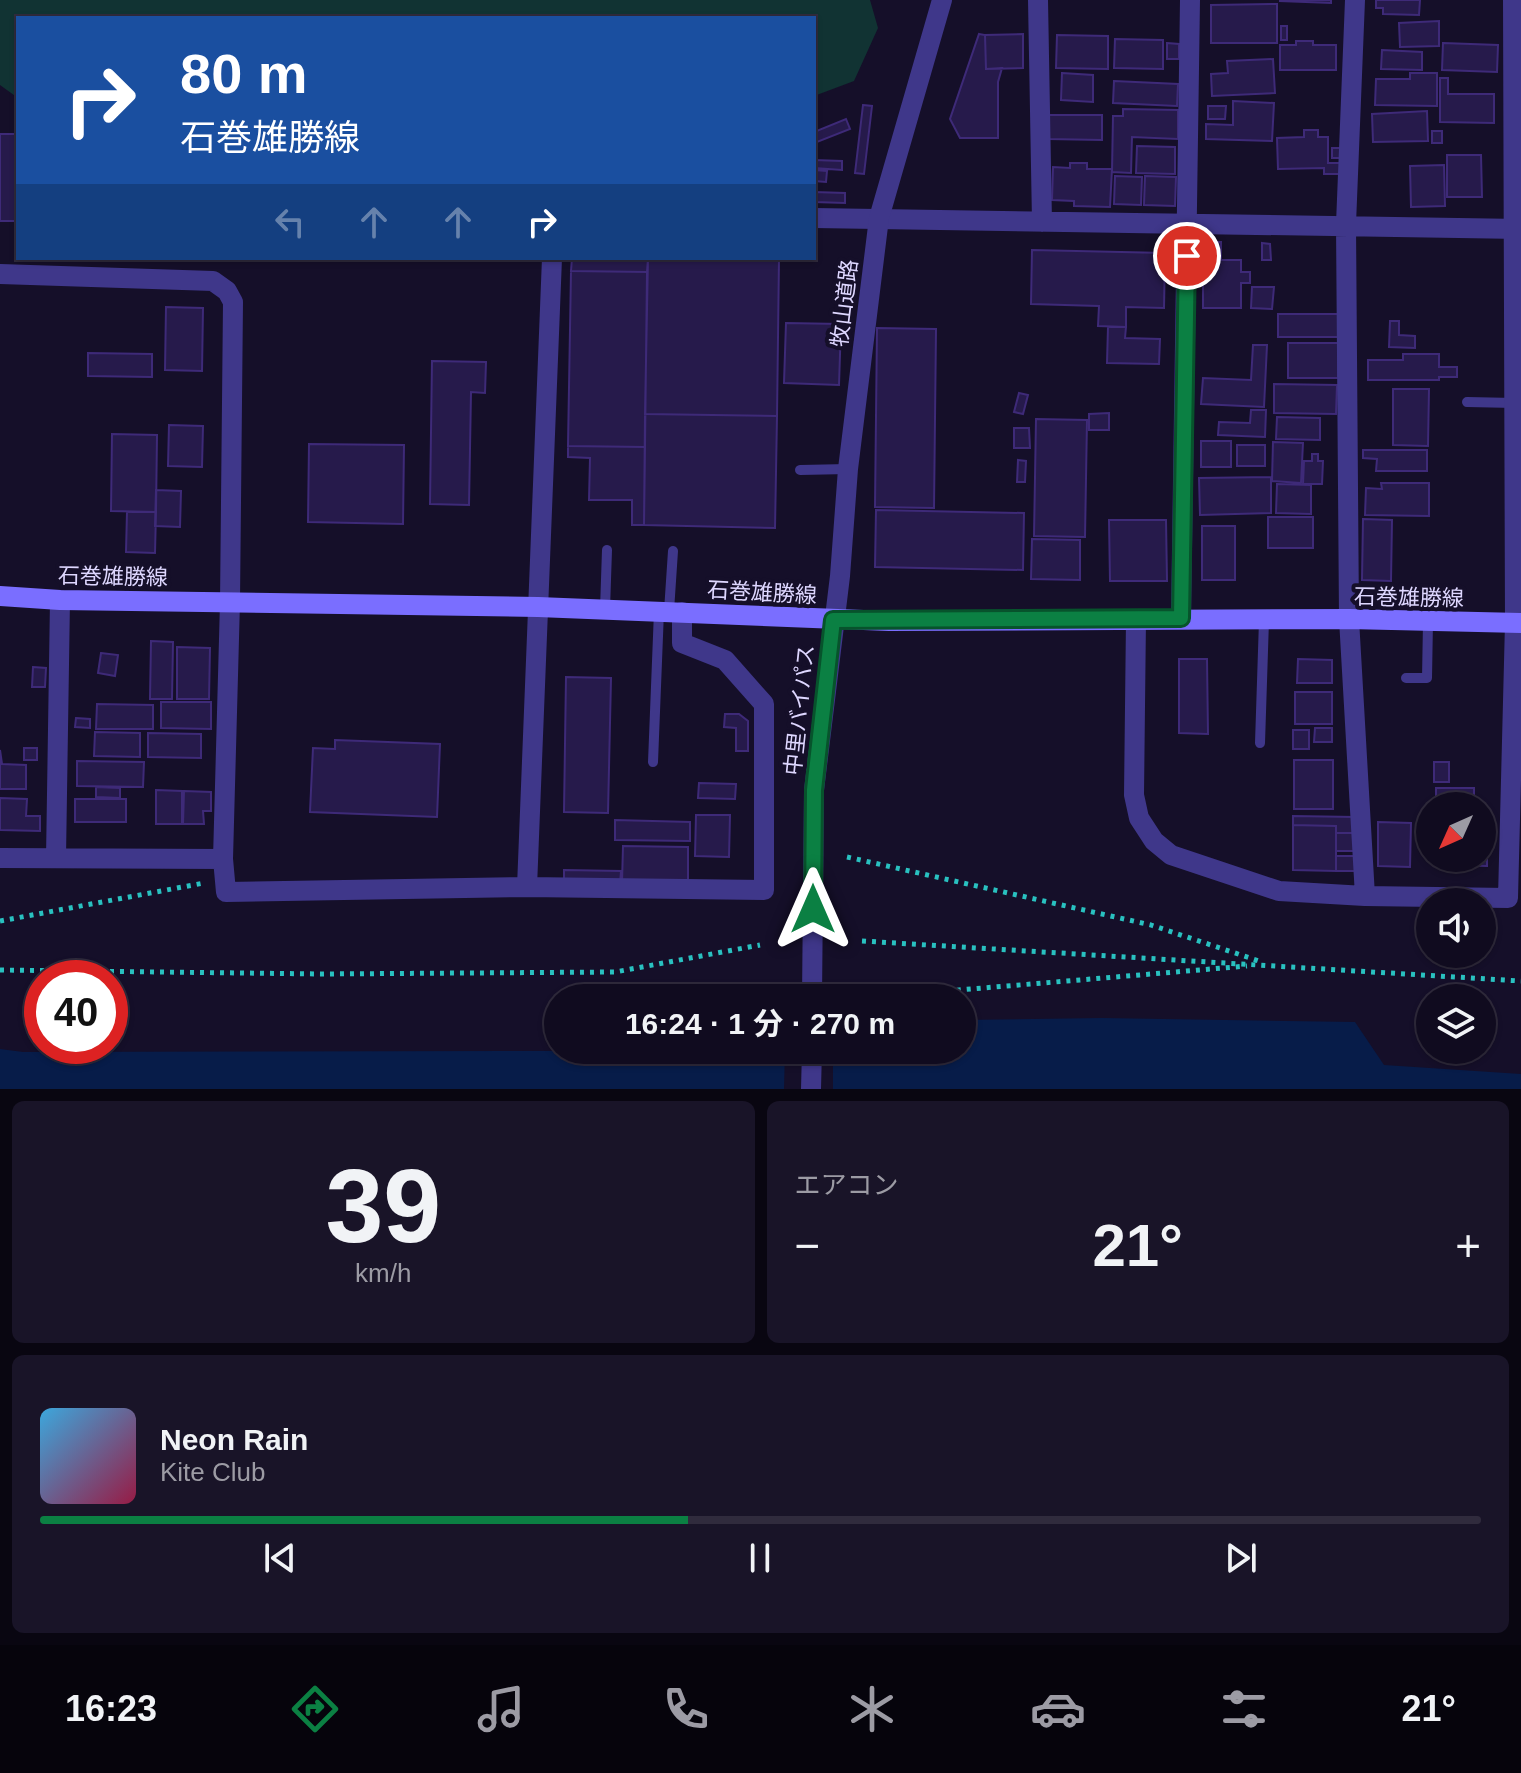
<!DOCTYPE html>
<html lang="ja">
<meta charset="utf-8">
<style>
body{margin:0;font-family:Arial,"Noto Sans JP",sans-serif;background:#191428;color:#f1f3f6;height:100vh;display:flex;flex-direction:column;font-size:30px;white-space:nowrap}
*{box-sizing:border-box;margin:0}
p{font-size:26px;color:#9c9ba4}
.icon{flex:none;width:44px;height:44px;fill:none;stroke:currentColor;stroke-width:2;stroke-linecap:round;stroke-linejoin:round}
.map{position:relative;height:1089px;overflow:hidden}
.details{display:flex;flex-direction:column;gap:12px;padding:12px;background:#090611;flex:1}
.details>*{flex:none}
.guide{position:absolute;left:16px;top:16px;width:800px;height:244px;border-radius:0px;box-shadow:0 2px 6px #0004,0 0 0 2px #302b3d;background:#1a4fa0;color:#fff;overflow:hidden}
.needle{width:52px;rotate:225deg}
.tools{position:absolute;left:1416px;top:792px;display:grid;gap:16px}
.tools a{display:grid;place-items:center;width:80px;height:80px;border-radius:50%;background:#100b1f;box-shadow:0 2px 6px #0004,0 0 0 2px #302b3d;font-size:40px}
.speed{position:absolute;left:24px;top:960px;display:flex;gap:16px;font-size:40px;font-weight:700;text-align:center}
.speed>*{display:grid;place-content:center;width:104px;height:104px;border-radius:50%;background:#100b1f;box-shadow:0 2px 6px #0004,0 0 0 2px #302b3d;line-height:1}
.speed .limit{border:12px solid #d22;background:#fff;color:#111}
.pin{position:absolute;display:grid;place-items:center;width:68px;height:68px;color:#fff;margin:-34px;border:4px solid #fff;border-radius:50%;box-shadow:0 2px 8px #0007}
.me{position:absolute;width:88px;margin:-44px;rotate:0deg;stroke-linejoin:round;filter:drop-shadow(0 0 6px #0008)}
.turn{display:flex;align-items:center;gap:28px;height:168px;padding:0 32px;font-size:36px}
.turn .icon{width:104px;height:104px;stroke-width:2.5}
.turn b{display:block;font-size:56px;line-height:68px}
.lanes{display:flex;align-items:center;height:76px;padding:0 32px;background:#0003;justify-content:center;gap:40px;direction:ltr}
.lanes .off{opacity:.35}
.big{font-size:60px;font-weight:700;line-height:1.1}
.details .tile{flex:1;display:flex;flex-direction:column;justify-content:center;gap:12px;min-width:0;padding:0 28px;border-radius:12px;background:#191428}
.details .dial{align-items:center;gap:0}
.dial b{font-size:104px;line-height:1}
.song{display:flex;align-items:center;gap:24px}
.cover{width:96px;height:96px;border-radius:12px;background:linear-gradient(135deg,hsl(200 70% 55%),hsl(340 70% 35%))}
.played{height:8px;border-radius:4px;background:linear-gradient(90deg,#0b8043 45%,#302b3d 45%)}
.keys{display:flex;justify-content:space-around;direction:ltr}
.heat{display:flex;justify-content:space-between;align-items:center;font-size:44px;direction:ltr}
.details .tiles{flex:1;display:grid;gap:12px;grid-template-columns:1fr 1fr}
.tile:last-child{grid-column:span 2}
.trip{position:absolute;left:544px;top:984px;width:432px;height:80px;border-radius:40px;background:#100b1f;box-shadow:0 2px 6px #0004,0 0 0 2px #302b3d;font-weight:700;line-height:80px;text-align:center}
.tab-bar{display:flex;height:128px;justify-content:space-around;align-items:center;background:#06040c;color:#9c9ba4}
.tab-bar .icon{width:56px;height:56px}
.tab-bar .current{color:#0b8043}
.tab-bar b{font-size:36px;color:#f1f3f6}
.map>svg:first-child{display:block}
</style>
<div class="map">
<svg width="1521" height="1089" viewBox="0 0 1521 1089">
<rect width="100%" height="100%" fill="#150f29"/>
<path fill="#133" d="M0 0H870L878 28 854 81 814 96V18H18V98L0 85Z"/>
<path fill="#071c49" d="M1102 1018 1355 1022 1384 1065 1521 1074V1089H0V1049L23 1052 962 1050V1020Z"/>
<path fill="#150f29" d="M785 1050H833V1089H784Z"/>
<path fill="#261a4b" stroke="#3e2a78" stroke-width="2" d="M1280 0H1331V3L1280 1Z
M1376 0H1420L1419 15 1383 14V8H1376Z
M1277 4V43H1211V5Z
M1439 21V46L1400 47 1399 23Z
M1281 26H1287V40H1281Z
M979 34 985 35 986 69 1002 68 998 82V138H960L950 119Z
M1023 34V68L986 69 985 35Z
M1057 35 1108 36V69L1056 68Z
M1115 39 1163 40V69L1114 68Z
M1296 41H1313V45H1336V70H1280V45H1296Z
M1167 43 1179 44V59H1167Z
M1443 43 1498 45 1497 72 1442 70Z
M1382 50 1422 52V70L1381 69Z
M1273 59 1275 93 1212 96 1211 74 1228 73 1227 61Z
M1062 73 1093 75V102L1061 100Z
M1410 73H1437V106L1375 105 1376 79H1410Z
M1440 78H1448V94H1494V123L1440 122Z
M1114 81 1178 84 1177 106 1113 103Z
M1233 101 1274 103 1272 141 1206 139V124L1233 125Z
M863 105 872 106 864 174 855 173Z
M1208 106H1226L1225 119H1208Z
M1123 109 1178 110V139L1132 137 1131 173 1112 172 1113 116H1123Z
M1427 111 1428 141 1373 142 1372 114Z
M1048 115H1102V140L1048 139Z
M846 119 850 129 817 142 814 132Z
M1304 130H1318V137H1328V163H1342V174H1324V168L1278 169 1277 138 1304 137Z
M1432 131H1442V143H1432Z
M0 134H18V221H0Z
M1137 146 1175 147V174L1136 173Z
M1332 148H1340V158H1332Z
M1447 155H1481L1482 197H1447Z
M814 160 842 161V170L814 168Z
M1070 163H1087V169H1112L1110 207 1074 206V201L1052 200 1053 167 1070 168Z
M1444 165 1445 206 1411 207 1410 166Z
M814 170 827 171 826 182 814 181Z
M1115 176 1142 177 1141 205 1114 204Z
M1145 176 1176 177 1175 206 1144 205Z
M814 192 845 193V203L814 202Z
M1211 242H1221V260H1241V272H1250V283H1241V308H1203V260H1211Z
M1262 243 1270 244 1271 260H1262Z
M1032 250 1165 253 1164 308 1126 307V327L1098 326 1099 306 1031 304Z
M572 258H648L647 272 571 271Z
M648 258H779L777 416 645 414Z
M571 271 647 272 645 447 568 446Z
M1252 287H1274L1272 309 1251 308Z
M166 307 203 308 202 371 165 370Z
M1278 314H1338V337H1278Z
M1390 321H1399V335L1415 336V348L1389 347Z
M786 323 841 324 839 385 784 383Z
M1108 327H1126L1125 338 1160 339 1159 364 1107 363Z
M877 328 936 329 934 508 875 507Z
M1288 343H1338V378H1288Z
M1253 345H1267L1264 407 1201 404 1203 378 1251 380Z
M88 353 152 354V377L88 376Z
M1403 354H1439V367H1457V377H1439V380H1368V360H1403Z
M432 361 486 362 485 393 471 392 469 505 430 504Z
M1274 384 1337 385 1336 414 1274 413Z
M1393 389H1429L1428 446 1393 445Z
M1019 393 1028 395 1023 414 1014 412Z
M1251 410H1266L1265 437 1218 435 1219 422 1250 423Z
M1109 413V430H1089V414Z
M645 414 777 416 775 528 644 525Z
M1277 417 1320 418V440L1276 439Z
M1036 419 1087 420 1085 537 1034 536Z
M169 425 203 426 202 467 168 466Z
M1014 428H1029L1030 448H1014Z
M112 434 157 435 156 512 111 511Z
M1201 441H1231V467H1201Z
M1273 442 1303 443 1301 483 1272 481Z
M309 444 404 445 403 524 308 522Z
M1237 445H1265V466H1237Z
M568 446 645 447 644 525H632V500H589L590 458 568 457Z
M1363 450H1427V471H1376L1377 459 1363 458Z
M1312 454H1318V461H1323L1322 484H1303L1304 461H1312Z
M1018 460 1026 461 1025 482H1017Z
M1271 477V513L1200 515 1199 478Z
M1381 483H1429V516L1365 515 1366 488 1382 489Z
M1277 484 1311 485V514L1276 513Z
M156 490 181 491 180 527 155 526Z
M876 510 1024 513 1023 570 875 567Z
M127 512H156L155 553 126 552Z
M1268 517H1313V548H1268Z
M1363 519 1392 520 1391 581 1362 580Z
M1109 520H1166L1167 581H1110Z
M1202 526H1235V580H1202Z
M1032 539 1080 540V580L1031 579Z
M151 641 173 642 172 699H150Z
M177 647 210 648 209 699H177Z
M101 653 118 655 115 676 98 673Z
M1179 659H1207L1208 734 1179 733Z
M1298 659 1332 660V683H1297Z
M33 667 46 668 45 687H32Z
M566 677 611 678 608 813 564 812Z
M1295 692H1332V724H1295Z
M161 702H211V729L161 728Z
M97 704 153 705V729H96Z
M725 714H739L748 721V751H736V728L724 727Z
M76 718 90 719V728L75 727Z
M1315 728H1332V742H1314Z
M1293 730H1309V749H1293Z
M95 732 140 733V757L94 756Z
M148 733 201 734V758L148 757Z
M335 740 440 744 437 817 310 812 313 748 335 749Z
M24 748H37V760H24Z
M0 750 2 764 26 765V789H0Z
M1294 760H1333V809H1294Z
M77 761 144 762 143 787 77 786Z
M1434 762H1449V782H1434Z
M699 783 736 784 735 799 698 798Z
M96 787 120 788V798L96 797Z
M1436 788H1474V806H1436Z
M156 790 182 791V824H156Z
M184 791 211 792V811H203L204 824H183Z
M0 798 27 799 26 816H40V831L0 830Z
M75 799H126V822H75Z
M696 815H730L729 857 695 856Z
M1293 816 1355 817V833H1336V826L1293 825Z
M615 820 690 822V841L615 840Z
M1378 822 1411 823 1410 867 1378 866Z
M1293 825 1336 826V871L1293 870Z
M1336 833H1355V851H1336Z
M1482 835H1487V866L1437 865V858H1482Z
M623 846 688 847V885L622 883Z
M1336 856H1355V871H1336Z
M564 870 621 871 620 884 564 882Z"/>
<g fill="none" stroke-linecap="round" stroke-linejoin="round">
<path stroke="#29c1c0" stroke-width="5" stroke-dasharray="4 6" stroke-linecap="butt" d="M847 857 1151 925 1259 961
M0 921 204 883
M862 941 1521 981
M0 970 320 974 615 972 760 945
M887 996 1247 966"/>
<path stroke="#3f378a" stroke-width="10" d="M1467 402 1515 403
M800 470 848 469
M605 609 607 550
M669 611 673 551
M1406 678H1427L1428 622
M1260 743 1264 620
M653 762 659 611"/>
<path stroke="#3f378a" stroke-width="20" d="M1038 0 1042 222
M1355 0 1346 224 1349 619 1365 896
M814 218 1521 229
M0 274 213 281 227 291 233 302 230 602 223 859 226 892 527 887 764 890V704L725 660 682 643V612
M1181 618 1190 0
M1136 619 1134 795 1139 818 1154 841 1171 855 1279 891 1365 896 1508 898 1515 623 1513 0
M0 858 223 859
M56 858 60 600
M527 887 552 258"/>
<path stroke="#3f378a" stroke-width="20" d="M812 998 814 790 840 576 848 469 879 218 942 0
M811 1089 812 1050"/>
<path stroke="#7a6eff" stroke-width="20" d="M0 596 60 600 538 607 889 621 1349 619 1521 623"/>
</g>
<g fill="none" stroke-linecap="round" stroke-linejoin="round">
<defs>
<path id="route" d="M813 909 814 790 833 620 1181 618 1187 256"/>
</defs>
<use href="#route" stroke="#07532c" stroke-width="20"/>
<use href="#route" stroke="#0b8043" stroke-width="14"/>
</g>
<g text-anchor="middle" stroke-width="8" stroke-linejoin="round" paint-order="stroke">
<g font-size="22" fill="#ded7ff" stroke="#150f29">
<text transform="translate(844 303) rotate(-83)" y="8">牧山道路</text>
<text transform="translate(113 576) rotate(1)" y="8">石巻雄勝線</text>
<text transform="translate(762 592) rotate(3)" y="8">石巻雄勝線</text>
<text transform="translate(1409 597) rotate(1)" y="8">石巻雄勝線</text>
<text transform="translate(799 710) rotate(-84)" y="8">中里バイパス</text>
</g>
</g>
</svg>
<div class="tools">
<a><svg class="needle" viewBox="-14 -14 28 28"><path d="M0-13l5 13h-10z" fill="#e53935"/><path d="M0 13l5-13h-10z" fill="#9c9ba4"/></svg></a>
<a><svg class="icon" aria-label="sound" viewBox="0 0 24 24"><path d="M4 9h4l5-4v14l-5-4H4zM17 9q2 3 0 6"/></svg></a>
<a><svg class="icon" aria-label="layers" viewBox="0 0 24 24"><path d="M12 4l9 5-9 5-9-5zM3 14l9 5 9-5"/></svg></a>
</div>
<div class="speed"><div class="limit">40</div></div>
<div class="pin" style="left:1187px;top:256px;background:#d93025"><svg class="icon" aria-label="arrive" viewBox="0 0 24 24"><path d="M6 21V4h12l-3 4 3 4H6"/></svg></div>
<svg class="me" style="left:813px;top:909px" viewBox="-20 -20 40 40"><path d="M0-17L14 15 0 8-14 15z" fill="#0b8043" stroke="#fff" stroke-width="4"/></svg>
<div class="trip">16:24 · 1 分 · 270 m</div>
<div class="guide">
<div class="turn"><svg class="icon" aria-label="right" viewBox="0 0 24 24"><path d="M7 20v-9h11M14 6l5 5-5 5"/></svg><div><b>80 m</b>石巻雄勝線</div></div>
<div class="lanes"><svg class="icon off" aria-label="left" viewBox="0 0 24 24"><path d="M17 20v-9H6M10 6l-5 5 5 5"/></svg><svg class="icon off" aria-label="ahead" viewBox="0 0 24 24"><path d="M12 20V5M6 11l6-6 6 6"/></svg><svg class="icon off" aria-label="ahead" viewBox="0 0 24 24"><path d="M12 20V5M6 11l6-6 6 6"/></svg><svg class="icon" aria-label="right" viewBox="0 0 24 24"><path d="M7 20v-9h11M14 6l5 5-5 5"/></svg></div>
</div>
</div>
<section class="details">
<div class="tiles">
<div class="tile dial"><b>39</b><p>km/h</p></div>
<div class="tile"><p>エアコン</p>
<div class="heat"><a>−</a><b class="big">21°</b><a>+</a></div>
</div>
<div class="tile">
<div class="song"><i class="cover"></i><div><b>Neon Rain</b><p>Kite Club</p></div></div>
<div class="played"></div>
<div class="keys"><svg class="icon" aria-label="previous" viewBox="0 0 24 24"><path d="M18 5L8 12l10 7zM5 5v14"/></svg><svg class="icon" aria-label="pause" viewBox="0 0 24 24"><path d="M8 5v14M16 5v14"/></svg><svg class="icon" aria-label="next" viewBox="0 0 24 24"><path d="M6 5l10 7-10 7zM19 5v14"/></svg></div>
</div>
</div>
</section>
<nav class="tab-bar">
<b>16:23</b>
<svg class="icon current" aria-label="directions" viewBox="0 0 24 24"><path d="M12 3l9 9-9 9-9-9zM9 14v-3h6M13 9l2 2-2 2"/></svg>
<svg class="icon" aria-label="music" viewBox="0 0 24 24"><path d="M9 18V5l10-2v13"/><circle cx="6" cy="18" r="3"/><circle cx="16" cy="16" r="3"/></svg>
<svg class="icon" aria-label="phone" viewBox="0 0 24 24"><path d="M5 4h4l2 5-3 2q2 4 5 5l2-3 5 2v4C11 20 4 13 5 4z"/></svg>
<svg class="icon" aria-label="climate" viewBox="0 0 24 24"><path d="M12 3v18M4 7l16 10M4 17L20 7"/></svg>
<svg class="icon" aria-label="car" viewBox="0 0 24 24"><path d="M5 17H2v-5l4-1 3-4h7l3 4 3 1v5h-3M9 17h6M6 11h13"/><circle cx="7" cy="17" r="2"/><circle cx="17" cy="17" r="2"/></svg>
<svg class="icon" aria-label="filters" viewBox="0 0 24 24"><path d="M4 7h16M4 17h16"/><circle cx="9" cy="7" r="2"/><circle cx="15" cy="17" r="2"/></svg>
<b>21°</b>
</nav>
